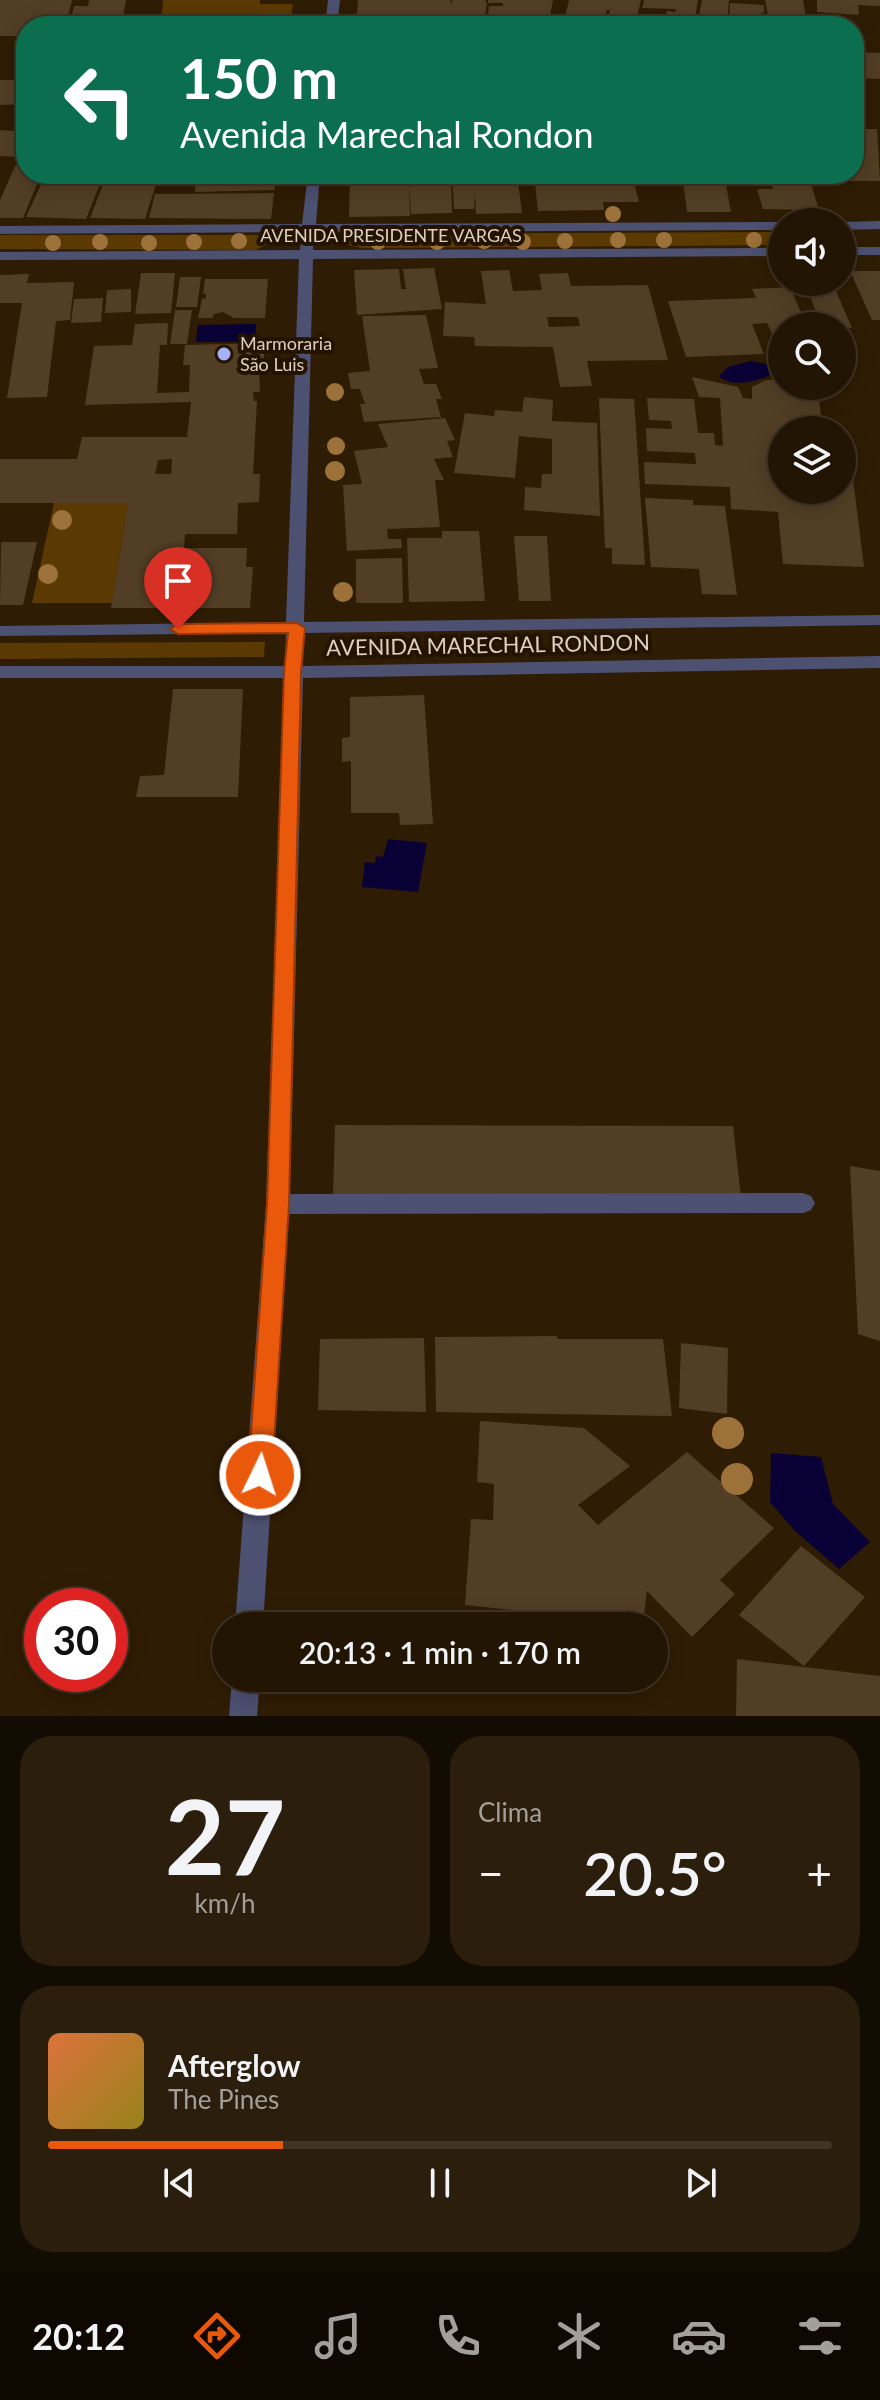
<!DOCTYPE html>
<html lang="pt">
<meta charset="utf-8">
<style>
body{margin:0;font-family:Lato,sans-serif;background:#2b1e0d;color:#f1f3f6;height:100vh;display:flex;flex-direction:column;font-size:30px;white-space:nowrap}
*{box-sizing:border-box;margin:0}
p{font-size:26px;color:#a39f9a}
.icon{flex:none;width:44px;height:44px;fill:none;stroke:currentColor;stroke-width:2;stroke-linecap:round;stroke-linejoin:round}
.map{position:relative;height:1716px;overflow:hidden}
.panel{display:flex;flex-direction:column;gap:20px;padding:20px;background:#130c02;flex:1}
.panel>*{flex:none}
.banner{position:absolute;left:16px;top:16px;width:848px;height:168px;border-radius:32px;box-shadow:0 4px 20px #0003,0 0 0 2px #403425;background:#0b6e4f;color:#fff;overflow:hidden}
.buttons{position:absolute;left:768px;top:208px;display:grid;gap:16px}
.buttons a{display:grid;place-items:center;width:88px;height:88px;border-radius:50%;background:#231503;box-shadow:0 4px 20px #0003,0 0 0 2px #403425;font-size:40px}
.speed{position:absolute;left:24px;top:1588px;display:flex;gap:16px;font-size:40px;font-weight:700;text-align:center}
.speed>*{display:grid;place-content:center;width:104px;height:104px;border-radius:50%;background:#231503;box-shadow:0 4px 20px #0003,0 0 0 2px #403425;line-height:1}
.speed .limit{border:12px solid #d22;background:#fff;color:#111}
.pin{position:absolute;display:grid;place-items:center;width:68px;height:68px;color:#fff;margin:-82px -34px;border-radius:50% 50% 50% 0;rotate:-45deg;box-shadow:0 0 8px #0007}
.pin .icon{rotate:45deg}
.me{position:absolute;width:88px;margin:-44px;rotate:4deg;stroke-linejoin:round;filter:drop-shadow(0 0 6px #0008)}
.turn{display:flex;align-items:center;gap:28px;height:168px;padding:0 32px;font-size:36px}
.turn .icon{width:104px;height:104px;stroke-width:2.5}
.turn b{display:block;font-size:56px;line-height:68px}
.big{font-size:60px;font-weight:600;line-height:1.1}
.panel .tile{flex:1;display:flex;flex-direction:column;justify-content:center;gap:12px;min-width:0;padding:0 28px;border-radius:32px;background:#2b1e0d}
.panel .dial{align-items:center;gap:0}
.dial b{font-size:104px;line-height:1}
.song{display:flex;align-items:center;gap:24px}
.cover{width:96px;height:96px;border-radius:12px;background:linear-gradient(135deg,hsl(20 70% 55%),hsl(50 70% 35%))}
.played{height:8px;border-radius:4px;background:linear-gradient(90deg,#ea580c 30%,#403425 30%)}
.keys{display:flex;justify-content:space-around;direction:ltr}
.heat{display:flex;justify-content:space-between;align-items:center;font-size:44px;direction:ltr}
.panel .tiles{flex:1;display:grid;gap:20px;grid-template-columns:1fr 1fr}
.tile:last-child{grid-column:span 2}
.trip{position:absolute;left:212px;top:1612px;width:456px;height:80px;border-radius:40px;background:#231503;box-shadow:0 4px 20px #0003,0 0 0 2px #403425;font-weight:600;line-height:80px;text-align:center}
.tab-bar{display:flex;height:128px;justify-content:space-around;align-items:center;background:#0e0801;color:#a39f9a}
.tab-bar .icon{width:56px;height:56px}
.tab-bar .current{color:#ea580c}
.tab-bar b{font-size:36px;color:#f1f3f6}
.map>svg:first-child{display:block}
</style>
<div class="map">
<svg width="880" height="1716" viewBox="0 0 880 1716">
<rect width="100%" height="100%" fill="#2f1c04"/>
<path fill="#5b3902" d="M163 0H260V4H293L290 26H161Z
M782 232V245L362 248 343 244V238L361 234Z
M0 235H257L266 239V245L255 250 0 249Z
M54 503H128L112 603H32Z
M265 642 264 657 0 659V643Z"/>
<path fill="#090136" d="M256 324 255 342H196L198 325Z
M751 361 772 365 775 372C761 381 732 389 719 376L728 367Z
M388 839 427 843 418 892 362 887 365 862 375 863 376 856 383 857Z
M771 1453 821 1457 833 1504 870 1542 839 1569 795 1531 770 1502Z"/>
<path fill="#523e25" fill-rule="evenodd" d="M0 0H72L66 26H26V36H0Z
M89 0H126L122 23 70 24 74 6H88Z
M358 0H450L452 4V0H485L487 4 485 15H475V23H442L443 15H426L427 26H376V23H356Z
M488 0H553L548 26 487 23 489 6H503V3H488Z
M569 0H641L637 17 609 15 610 10H607L603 26H563Z
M644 0H698L694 26H664L667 11 675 12 676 9 642 8Z
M702 0H729L727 26H697Z
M765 0H803L806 17H803L805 26H770Z
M817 0H880V6L858 5 859 15 817 12Z
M730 3 764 5V12L759 15H765L766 26H729Z
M608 17 639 19 638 26H606Z
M854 52 880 53V79L854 78Z
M0 80H26V104L0 105Z
M854 129H877L880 181H815L813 174H854Z
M0 130 26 132V138L14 157 0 156Z
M15 166H26V174H41L23 218H0V200Z
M46 174H104L86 219 26 217Z
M107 174 159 175 145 219 90 218Z
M196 174H275V190L195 192Z
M350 174H451L452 213 411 214 409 181 410 216 349 217Z
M452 174H517L522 213 476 214 475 194 474 209H454Z
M534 174H632L639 202H603L604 210 538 211Z
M635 174H653L655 183H637Z
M682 174H724L731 212H687Z
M754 174H808L819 210 763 209 757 189H773L772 184H757Z
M274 193 271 219 149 218 155 194Z
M434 268 442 309 357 315 354 270 399 269 401 289H406L403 269Z
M509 270 513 291 542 290 539 274 568 273 571 286 648 285 668 360 587 361 592 386 560 387 553 347 475 346 474 337 443 336 445 302 486 304 481 271ZM547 317H578L580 326 549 327Z
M850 271H880V320H872Z
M141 273H175L171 313 135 314Z
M29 274 27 283 74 282 70 320 56 321 47 397 7 398 22 303H0V275Z
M180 277H201L197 307H176Z
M205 279H268L265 318H234L223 312 214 314 212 318H198L202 299 206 298V294H203Z
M805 282H832L852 328 821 326Z
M790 287 807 326H782V346H778L767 323 752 324 764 354 686 357 668 301 756 298 752 289Z
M131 289V312L105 313 107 290Z
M103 298 101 322 71 323 74 299Z
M175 310H192L187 344H170Z
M426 315 438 368 419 369 424 384H436L442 399H436L441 417 364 422 360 404H365L360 389H351L348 373 370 371 362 316Z
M168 323 167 345H160L157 393 189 392 190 365H183L185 345 264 343V364H259L260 392H253L254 401H257L253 474H260L259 502 238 503 237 534H185L184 548H247L246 567H253L250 608H111L128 503H0V459H77L82 437H187L191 402 85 405 94 346 132 345 135 324ZM172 459 171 474H155L158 460Z
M692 377 738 387 743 398 752 399V387L766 380H782V386H794L797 400 819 401 823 430H782V490H842V478L853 479 864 567 783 564 778 512 731 509 730 487 645 484 644 462 696 464 695 453 647 451 646 428 672 429 671 421 649 420 647 398 694 399 698 433H714L715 445 723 446 720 398 699 397Z
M524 397 553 400 552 421 597 423 600 516 524 510 525 487 541 488 542 474H552V439L519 436 515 478 454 473 465 413 494 416 495 410 522 412Z
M599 398 634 399 645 565 612 564V548H605Z
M445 418 455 440 447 441 453 457 434 459 444 480H435L440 527 387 529 388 539H401L402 548 347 551 343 485 362 484 354 451 388 447 378 424Z
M645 498 693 500V505L725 506 737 595 702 594 699 569 651 567Z
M442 531H479L485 601 409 602 407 538H442Z
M514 536H547L551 601H519Z
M1 542H37L23 605H0Z
M402 558 403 603H356V559Z
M173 689H243L238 797H136L140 776 164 775Z
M424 695 433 824 400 825 399 813H351V761L342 762V738L350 737V697Z
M335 1125 733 1126 741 1197 333 1195Z
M850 1166 880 1171V1341L858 1334Z
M557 1336V1339H663L672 1416 436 1412 435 1337Z
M424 1338 426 1412 318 1410 320 1339Z
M681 1343 728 1348 727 1414 679 1408Z
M480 1421 584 1428 630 1466 578 1505 598 1525 687 1452 774 1528 720 1580 735 1594 692 1637 647 1591 643 1623 514 1626 513 1610 465 1605 471 1519 493 1520 494 1484 477 1482Z
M801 1546 865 1597 804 1666 739 1615Z
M737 1659 880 1676V1716H736Z"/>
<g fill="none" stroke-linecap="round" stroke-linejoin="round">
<path fill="#4c5071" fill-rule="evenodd" d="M328 0H340L337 26H325Z
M308 174H320L316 224 782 222V230L315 232 313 250 782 248V256L313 259 304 622 880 615V625L304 633 303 666 880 656V668L303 678 290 1194 803 1193 811 1196 815 1203 811 1210 803 1213 289 1214 263 1626H235L266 1204 284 678H0V666H285L286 633 0 636V626L286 622 299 259 0 260V252L300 250 301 232 0 234V226L302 224Z
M880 221V229L842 230V222Z
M842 247H880V255H842Z
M232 1678H260L257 1716H229Z"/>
</g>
<g fill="#9c713a">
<circle cx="613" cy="214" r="8"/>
<circle cx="618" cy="240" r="8"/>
<circle cx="664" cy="240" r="8"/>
<circle cx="754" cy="240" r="8"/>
<circle cx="239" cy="241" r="8"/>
<circle cx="484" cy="241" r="8"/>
<circle cx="565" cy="241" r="8"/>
<circle cx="100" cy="242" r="8"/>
<circle cx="194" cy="242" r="8"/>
<circle cx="378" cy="242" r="8"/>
<circle cx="437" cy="242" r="8"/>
<circle cx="523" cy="242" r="8"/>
<circle cx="53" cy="243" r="8"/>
<circle cx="149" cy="243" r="8"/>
<circle cx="335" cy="392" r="9"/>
<circle cx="336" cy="446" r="9"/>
<circle cx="335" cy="471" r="10"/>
<circle cx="62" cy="520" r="10"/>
<circle cx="48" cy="574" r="10"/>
<circle cx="343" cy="592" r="10"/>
<circle cx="728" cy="1433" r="16"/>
<circle cx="737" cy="1479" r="16"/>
</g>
<path fill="#ea580c" stroke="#983908" stroke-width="2" d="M297 623 305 628 301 672 289 1204 272 1475 268 1483 260 1486 251 1483 248 1475 267 1204 284 672 288 633 178 634 170 629 178 624Z"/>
<circle fill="#a6b1fc" stroke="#241300" stroke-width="3" cx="224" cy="354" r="8"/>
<g text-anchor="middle" stroke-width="8" stroke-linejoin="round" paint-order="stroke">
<g font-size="18" fill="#dcd0c2" stroke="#241300">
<text x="391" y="242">AVENIDA PRESIDENTE VARGAS</text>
</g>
<g font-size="18" fill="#dcd0c2" stroke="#241300" text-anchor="start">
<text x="240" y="350">Marmoraria<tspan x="240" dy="21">São Luis</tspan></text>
</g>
<g font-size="22" fill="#dcd0c2" stroke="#241300">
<text transform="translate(488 645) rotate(-1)" y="8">AVENIDA MARECHAL RONDON</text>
</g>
</g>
</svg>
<div class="buttons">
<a><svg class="icon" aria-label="sound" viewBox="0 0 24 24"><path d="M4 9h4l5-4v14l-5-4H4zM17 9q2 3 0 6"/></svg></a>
<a><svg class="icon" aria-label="search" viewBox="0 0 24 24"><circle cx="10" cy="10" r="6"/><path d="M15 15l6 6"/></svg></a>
<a><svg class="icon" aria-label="layers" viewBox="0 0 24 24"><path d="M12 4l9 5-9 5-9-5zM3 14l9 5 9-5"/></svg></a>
</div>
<div class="speed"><div class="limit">30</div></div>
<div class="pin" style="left:178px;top:629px;background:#d93025"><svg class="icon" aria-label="arrive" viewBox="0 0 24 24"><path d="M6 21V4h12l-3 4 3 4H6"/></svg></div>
<svg class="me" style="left:260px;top:1475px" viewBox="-20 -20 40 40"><circle r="17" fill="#ea580c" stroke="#fff" stroke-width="3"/><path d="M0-11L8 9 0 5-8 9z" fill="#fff"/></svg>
<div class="trip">20:13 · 1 min · 170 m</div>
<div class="banner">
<div class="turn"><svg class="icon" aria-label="left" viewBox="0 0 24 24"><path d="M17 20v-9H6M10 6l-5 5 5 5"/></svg><div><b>150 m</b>Avenida Marechal Rondon</div></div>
</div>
</div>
<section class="panel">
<div class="tiles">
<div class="tile dial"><b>27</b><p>km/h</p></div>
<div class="tile"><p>Clima</p>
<div class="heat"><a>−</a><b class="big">20.5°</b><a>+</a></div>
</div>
<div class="tile">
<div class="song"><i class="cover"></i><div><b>Afterglow</b><p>The Pines</p></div></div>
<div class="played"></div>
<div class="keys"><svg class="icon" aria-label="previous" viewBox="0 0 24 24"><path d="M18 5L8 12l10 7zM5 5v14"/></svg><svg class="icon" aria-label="pause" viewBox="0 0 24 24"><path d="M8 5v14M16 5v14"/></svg><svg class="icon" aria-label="next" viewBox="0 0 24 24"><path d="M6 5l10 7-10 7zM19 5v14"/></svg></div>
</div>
</div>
</section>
<nav class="tab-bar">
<b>20:12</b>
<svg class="icon current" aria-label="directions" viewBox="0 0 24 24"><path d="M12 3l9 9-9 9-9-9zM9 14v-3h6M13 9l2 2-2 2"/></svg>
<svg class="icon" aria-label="music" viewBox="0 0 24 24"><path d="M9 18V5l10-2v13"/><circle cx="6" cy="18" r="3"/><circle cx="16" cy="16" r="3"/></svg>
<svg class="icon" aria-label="phone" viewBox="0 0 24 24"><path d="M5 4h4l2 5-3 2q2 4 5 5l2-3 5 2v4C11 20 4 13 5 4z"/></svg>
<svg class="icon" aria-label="climate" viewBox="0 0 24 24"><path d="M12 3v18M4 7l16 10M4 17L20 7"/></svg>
<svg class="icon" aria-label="car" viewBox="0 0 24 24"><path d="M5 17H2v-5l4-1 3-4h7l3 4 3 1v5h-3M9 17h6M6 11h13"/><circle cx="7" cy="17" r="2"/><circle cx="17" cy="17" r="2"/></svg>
<svg class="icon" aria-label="filters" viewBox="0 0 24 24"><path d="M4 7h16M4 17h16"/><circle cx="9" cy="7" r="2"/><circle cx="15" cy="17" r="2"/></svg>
</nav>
